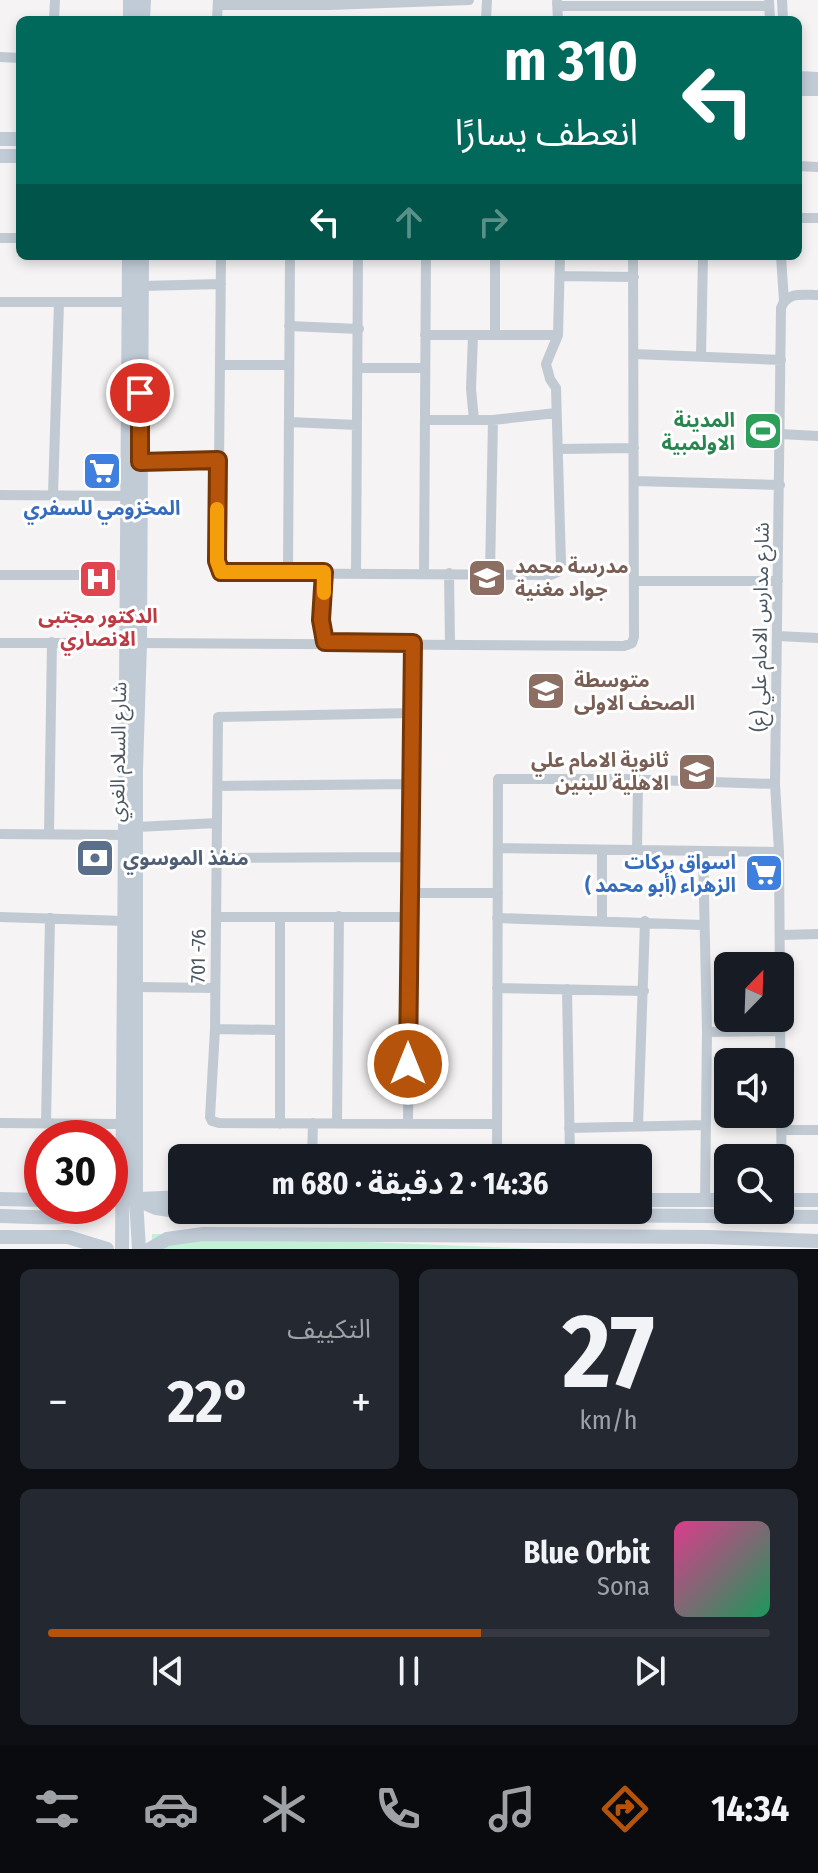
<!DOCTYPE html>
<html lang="ar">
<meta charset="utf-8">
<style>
body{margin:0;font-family:"Fira Sans Condensed","Noto Sans Arabic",sans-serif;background:#242831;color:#f1f3f6;direction:rtl;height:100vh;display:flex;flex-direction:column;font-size:30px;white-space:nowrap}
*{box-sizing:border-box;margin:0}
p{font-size:26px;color:#9ea1a6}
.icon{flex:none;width:44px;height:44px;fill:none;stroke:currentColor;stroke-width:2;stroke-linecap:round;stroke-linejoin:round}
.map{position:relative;height:1249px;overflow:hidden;direction:ltr}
.details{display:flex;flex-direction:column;gap:20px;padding:20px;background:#0d0f14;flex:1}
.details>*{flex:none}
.banner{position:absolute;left:16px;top:16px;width:786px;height:244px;border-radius:12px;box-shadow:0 4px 12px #0003;direction:rtl;background:#00695c;color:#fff;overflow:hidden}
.needle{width:52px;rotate:23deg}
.controls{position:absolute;left:714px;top:952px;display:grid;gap:16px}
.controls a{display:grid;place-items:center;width:80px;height:80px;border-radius:12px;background:#171b24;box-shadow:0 4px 12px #0003;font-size:40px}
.speed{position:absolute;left:24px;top:1120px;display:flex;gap:16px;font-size:40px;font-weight:700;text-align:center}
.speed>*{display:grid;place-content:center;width:104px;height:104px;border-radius:50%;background:#171b24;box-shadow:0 4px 12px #0003;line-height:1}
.speed .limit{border:12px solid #d22;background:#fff;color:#111}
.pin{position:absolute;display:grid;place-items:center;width:68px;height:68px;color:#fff;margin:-34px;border:4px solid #fff;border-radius:50%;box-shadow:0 2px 8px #0007}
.me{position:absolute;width:88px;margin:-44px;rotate:0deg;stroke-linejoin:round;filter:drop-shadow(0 0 6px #0008)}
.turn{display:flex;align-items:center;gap:28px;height:168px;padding:0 32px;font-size:36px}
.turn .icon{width:104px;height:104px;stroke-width:2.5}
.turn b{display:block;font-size:56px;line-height:68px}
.lanes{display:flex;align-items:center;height:76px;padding:0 32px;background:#0003;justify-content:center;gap:40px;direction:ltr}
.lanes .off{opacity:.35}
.big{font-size:60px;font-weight:700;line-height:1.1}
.details .widget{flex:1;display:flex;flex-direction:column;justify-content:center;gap:12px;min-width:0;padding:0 28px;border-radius:12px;background:#242831}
.details .dial{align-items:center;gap:0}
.dial b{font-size:104px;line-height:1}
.song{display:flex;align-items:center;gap:24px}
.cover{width:96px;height:96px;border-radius:12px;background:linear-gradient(135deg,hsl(330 70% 55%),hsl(150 70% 35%))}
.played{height:8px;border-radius:4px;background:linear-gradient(90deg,#b45309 60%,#363941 60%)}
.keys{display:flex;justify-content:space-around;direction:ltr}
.heat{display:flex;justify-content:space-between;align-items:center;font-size:44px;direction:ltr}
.details .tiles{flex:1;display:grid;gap:20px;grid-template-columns:1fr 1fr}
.widget:last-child{grid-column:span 2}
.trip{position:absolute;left:168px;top:1144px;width:484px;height:80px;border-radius:12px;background:#171b24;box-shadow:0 4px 12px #0003;font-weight:700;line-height:80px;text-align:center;direction:rtl}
.tabs{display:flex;height:128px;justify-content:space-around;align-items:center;background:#090b0e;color:#9ea1a6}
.tabs .icon{width:56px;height:56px}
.tabs .on{color:#b45309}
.tabs b{font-size:36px;color:#f1f3f6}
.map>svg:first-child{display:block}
</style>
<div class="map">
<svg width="818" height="1249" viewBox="0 0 818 1249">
<rect width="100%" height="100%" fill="#f5f3f3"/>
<path fill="#c3f1d5" d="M152 1234H166L540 1249H152Z"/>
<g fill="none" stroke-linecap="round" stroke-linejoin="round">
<path stroke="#c1cad2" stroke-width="10" d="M782 0 783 20
M557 2 558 20
M769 2 770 20
M218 5H329L469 0
M558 6H769
M54 20 55 0
M217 20 218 0
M486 20 487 0
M0 57 20 58
M798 166 818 167
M798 218H818
M0 238H20
M221 256 218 569 228 573 551 575 558 572 561 564 556 388 550 379 546 364 558 335 560 256
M495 256V335
M781 256 784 301
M560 276 634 277
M142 286 221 284
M0 302H128
M289 326 359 329
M425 335H558
M473 335 471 389 474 420
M634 354 781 360
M701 356 703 256
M220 365H289
M359 368H425
M425 420H493L556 413
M289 422 357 425
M780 434 818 436
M559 449 634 448
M140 462 218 460
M634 481 780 485
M53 494 59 302
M0 495 128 496
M324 572 321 620 325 642
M356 572 358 256
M288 573 290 256
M424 573 426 256
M449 573 450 644
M490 573 493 420
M0 575H128
M634 581H778
M778 636 818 638
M0 643H128
M140 643 624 646 632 643 634 637 633 256
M411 713 218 717 215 1029 210 1117 212 1121 219 1123 496 1124
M218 786 410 784
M137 827 217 823
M0 834 126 835
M49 834 52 642
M498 848 779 852
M602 850V920
M637 850 638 779
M703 851 707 1032 705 1200
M217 858 409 857
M408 893H498
M0 917 125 921
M216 917H409
M497 918 702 925
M781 935 818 934
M137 987 215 988
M497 988 644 991
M567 989 570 1158
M780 991 779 852 775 784 781 308C787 291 803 295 818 295
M780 1018 782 1200
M215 1029 279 1030
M707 1032 780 1031
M408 1122 413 643
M0 1123 121 1124
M46 1123 50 918
M337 1123 339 916
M280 1124V917
M638 1126 645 921
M569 1128 706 1125
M781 1130H818
M312 1158 313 1123
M497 1158 498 779H625L775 784"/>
<path stroke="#c1cbd6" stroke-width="14" d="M130 20V0
M143 20 144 0
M798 78 818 79
M798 89H818
M0 139H20
M0 156H20
M0 1199 42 1200
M136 1199 156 1208 183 1212 818 1217
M141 1199 182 1197
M638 1200H728
M780 1200H818
M0 1216C34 1216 73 1223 103 1206
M0 1237H68L107 1249
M122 1249 129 256
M139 1249 136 1199V770L140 643 142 256
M150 1249 167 1239 203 1234 709 1237 818 1241"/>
</g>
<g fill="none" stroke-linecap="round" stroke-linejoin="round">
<defs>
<path id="route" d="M140 393V462L218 460 217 561 221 572H324L321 620 325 642 413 643 408 1064"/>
</defs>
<use href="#route" stroke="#753606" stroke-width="20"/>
<use href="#route" stroke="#b45309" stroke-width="14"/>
<path stroke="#f59e0b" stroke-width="14" d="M217 509V561L221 572H324V593"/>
</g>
<defs>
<symbol id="stadium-square" viewBox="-11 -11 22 22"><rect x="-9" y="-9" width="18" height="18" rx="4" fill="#2e9e5b" stroke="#fff"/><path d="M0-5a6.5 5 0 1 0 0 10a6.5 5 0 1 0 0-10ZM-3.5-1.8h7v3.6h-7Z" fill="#fff"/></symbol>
<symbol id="supermarket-square" viewBox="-11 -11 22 22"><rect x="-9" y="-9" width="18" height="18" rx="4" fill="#3f7fe0" stroke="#fff"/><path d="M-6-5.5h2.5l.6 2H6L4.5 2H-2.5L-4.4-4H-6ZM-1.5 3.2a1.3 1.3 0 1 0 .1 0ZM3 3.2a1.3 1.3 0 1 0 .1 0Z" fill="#fff"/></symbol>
<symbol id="school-square" viewBox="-11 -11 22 22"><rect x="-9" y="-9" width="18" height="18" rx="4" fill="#8d6e63" stroke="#fff"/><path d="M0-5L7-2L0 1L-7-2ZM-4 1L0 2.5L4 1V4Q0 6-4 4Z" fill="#fff"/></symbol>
<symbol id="hospital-square" viewBox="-11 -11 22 22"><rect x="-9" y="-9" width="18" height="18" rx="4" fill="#e0444e" stroke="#fff"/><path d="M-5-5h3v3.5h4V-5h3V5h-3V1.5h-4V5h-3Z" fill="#fff"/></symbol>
<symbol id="bank-square" viewBox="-11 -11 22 22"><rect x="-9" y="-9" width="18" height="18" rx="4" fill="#5c6f8a" stroke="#fff"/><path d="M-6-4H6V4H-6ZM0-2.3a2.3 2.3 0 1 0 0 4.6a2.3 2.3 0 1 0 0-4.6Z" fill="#fff"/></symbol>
</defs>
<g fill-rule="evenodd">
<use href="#stadium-square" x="741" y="409" width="44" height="44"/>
<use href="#supermarket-square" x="80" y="449" width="44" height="44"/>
<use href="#school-square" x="465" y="556" width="44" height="44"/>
<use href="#hospital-square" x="76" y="557" width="44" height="44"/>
<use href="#school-square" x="524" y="669" width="44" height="44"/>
<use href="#school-square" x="675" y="750" width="44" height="44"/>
<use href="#bank-square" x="73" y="836" width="44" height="44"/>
<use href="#supermarket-square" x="742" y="851" width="44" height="44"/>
</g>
<g text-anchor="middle" stroke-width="6" stroke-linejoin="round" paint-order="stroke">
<g font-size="20" font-weight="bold" fill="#27864d" stroke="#fff" text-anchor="end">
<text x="735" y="427">المدينة<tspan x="735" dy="23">الاولمبية</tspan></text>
</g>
<g font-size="20" font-weight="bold" fill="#366cbe" stroke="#fff">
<text x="102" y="515">المخزومي للسفري</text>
<text x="736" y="869" text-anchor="end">اسواق بركات<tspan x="736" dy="23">الزهراء (أبو محمد )</tspan></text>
</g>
<g font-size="20" font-weight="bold" fill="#785e54" stroke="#fff" text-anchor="start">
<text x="515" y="573">مدرسة محمد<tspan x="515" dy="23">جواد مغنية</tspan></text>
<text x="574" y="687">متوسطة<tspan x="574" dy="23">الصحف الاولى</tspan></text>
<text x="669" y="767" text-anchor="end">ثانوية الامام علي<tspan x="669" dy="23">الاهلية للبنين</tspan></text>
</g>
<g font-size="20" font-weight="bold" fill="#be3a42" stroke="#fff">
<text x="98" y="623">الدكتور مجتبى<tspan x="98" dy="23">الانصاري</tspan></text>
</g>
<g font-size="20" fill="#4a5661" stroke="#fff">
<text transform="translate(760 627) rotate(-89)" y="7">شارع مدارس الامام علي (ع)</text>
<text transform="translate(118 752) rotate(-89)" y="7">شارع السلام الغري</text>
<text transform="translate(198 956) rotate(-89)" y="7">701 -76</text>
</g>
<g font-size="20" font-weight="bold" fill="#4e5e75" stroke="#fff" text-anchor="start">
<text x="123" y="865">منفذ الموسوي</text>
</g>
</g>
</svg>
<div class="controls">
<a><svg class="needle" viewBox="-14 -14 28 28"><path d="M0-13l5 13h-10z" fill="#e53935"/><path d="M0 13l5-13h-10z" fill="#9ea1a6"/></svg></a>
<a><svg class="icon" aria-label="sound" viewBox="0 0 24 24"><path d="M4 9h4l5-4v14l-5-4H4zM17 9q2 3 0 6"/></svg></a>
<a><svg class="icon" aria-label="search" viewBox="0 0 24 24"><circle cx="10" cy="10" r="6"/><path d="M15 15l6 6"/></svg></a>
</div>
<div class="speed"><div class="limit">30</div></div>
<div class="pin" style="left:140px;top:393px;background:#d93025"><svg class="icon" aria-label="arrive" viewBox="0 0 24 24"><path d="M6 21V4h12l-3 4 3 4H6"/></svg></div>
<svg class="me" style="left:408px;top:1064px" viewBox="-20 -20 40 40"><circle r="17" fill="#b45309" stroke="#fff" stroke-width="3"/><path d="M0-11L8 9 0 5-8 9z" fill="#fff"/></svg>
<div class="trip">14:36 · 2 دقيقة · 680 m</div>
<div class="banner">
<div class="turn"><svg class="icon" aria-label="left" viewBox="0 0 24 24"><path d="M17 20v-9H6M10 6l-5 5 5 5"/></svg><div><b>310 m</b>انعطف يسارًا</div></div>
<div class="lanes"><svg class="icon" aria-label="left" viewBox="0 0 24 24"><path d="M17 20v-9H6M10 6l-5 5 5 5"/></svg><svg class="icon off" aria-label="ahead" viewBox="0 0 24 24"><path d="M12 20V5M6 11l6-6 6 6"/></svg><svg class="icon off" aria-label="right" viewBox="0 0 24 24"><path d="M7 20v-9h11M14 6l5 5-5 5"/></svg></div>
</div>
</div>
<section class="details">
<div class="tiles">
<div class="widget dial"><b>27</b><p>km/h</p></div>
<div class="widget"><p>التكييف</p>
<div class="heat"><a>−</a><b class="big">22°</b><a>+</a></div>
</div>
<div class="widget">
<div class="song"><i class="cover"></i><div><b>Blue Orbit</b><p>Sona</p></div></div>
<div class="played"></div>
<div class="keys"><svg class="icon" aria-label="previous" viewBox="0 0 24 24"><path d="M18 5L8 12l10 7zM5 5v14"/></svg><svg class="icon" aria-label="pause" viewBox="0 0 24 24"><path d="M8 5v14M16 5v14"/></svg><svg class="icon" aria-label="next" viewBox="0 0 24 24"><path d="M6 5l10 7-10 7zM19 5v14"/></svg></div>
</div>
</div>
</section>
<nav class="tabs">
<b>14:34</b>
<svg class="icon on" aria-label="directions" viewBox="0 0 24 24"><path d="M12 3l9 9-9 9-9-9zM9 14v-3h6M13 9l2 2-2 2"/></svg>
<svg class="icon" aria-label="music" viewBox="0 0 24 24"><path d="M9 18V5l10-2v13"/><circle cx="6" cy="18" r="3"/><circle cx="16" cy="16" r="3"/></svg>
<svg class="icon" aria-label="phone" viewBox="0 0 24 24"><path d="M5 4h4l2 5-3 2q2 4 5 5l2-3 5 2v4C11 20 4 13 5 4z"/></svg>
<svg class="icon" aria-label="climate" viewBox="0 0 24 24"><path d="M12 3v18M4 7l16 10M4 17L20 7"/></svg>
<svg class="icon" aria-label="car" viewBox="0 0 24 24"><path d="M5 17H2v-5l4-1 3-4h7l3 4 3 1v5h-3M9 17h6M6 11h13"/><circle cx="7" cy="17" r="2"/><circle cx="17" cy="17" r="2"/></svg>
<svg class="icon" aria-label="filters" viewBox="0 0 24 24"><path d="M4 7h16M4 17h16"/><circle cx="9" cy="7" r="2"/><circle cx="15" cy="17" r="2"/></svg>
</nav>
